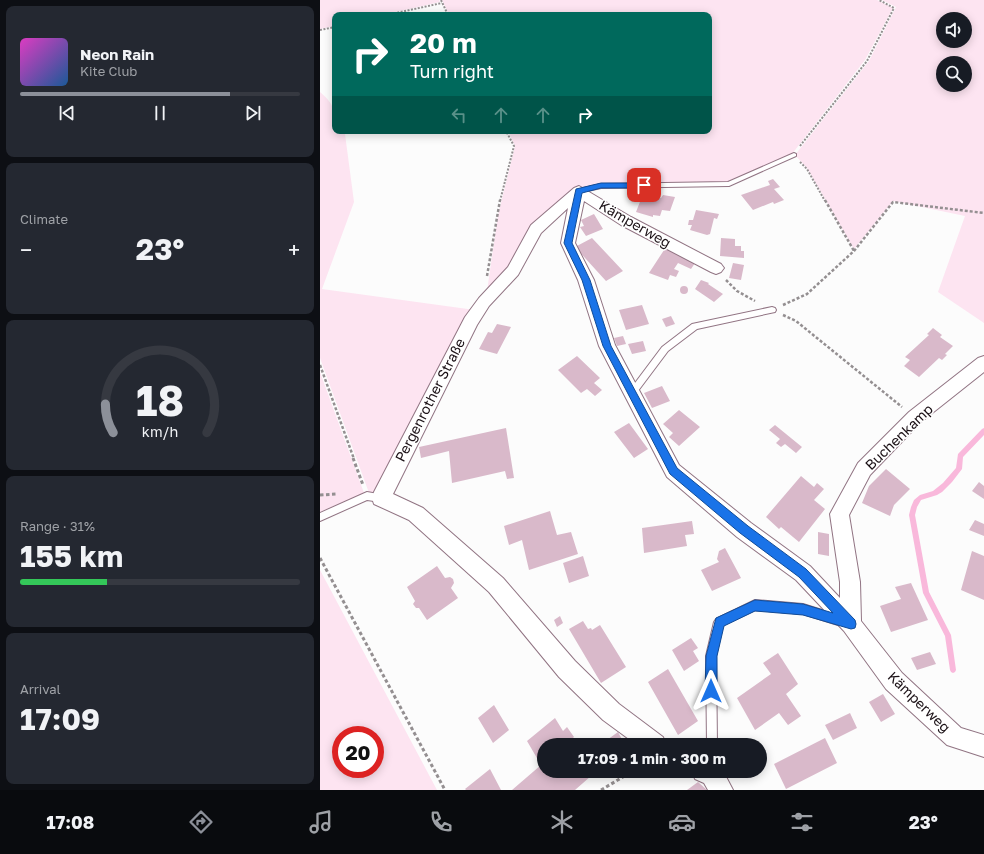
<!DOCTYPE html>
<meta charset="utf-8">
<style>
body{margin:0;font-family:"Golos Text",sans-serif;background:#242831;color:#f1f3f6;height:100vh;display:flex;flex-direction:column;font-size:15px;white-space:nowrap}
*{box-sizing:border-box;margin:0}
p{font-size:13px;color:#9ea1a6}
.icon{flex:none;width:22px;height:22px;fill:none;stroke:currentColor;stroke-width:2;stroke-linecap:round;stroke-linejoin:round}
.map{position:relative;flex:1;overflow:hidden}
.details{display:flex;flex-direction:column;gap:6px;padding:6px;background:#0d0f14;width:320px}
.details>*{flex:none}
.banner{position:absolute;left:12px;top:12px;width:380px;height:122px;border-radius:8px;box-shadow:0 2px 10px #0003;background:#00695c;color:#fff;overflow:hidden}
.fabs{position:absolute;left:616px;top:12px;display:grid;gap:8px}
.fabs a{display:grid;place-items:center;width:36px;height:36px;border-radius:50%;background:#171b24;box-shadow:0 2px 10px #0003;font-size:20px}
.speed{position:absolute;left:12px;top:726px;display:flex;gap:8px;font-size:20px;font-weight:700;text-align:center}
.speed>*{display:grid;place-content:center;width:52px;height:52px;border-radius:50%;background:#171b24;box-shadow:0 2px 10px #0003;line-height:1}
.speed .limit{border:6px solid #d22;background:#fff;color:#111}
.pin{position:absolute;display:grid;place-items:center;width:34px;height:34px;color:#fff;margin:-17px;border-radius:8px;box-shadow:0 2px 6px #0006}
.me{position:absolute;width:44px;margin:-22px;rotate:0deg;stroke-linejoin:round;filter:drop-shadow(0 0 3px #0008)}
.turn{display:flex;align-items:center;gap:14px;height:84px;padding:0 12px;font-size:18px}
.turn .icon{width:52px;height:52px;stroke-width:2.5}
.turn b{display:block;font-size:28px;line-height:34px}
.lanes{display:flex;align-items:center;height:38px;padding:0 12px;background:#0003;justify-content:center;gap:20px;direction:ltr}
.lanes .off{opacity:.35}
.big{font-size:30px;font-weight:700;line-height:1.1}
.details .tile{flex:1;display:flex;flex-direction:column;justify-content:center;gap:6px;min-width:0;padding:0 14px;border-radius:8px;background:#242831}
.details .dial{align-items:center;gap:0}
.dial svg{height:104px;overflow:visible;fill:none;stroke:#363941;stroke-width:7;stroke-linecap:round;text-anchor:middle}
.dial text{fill:#f1f3f6;stroke:none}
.song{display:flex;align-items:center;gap:12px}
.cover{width:48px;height:48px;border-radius:6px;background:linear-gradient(135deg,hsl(310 70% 55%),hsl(210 70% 35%))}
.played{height:4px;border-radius:2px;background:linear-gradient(90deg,#8c9099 75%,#363941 75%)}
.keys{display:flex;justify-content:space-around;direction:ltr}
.heat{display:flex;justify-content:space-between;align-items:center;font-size:22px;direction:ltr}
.charge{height:6px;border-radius:3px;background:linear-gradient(90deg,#34c759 31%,#363941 0)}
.trip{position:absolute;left:217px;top:738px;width:230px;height:40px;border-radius:20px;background:#171b24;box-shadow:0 2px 10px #0003;font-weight:700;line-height:40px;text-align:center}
.menu{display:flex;height:64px;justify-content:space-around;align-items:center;background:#090b0e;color:#9ea1a6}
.menu .icon{width:28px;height:28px}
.menu .active{color:#8c9099}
.menu b{font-size:18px;color:#f1f3f6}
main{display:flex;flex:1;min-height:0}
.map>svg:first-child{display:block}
</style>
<main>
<section class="details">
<div class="tile">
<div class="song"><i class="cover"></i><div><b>Neon Rain</b><p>Kite Club</p></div></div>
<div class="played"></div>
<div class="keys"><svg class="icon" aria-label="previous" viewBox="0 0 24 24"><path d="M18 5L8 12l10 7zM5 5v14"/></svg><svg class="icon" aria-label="pause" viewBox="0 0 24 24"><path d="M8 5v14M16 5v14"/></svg><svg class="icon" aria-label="next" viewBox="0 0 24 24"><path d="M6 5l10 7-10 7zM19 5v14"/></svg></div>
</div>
<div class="tile"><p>Climate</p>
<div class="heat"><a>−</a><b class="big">23°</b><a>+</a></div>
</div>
<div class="tile dial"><svg viewBox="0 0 100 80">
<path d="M14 69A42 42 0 1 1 86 69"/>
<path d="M14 69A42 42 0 0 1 8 47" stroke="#8c9099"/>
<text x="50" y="56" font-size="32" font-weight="700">18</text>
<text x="50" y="72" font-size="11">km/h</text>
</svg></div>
<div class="tile"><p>Range · 31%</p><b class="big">155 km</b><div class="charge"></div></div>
<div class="tile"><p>Arrival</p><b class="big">17:09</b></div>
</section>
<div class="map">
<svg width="664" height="790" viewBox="0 0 664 790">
<rect width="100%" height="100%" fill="#fcfcfc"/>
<path fill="#fde4f1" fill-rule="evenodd" d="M0 0H119L120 2 63 15H15V26L0 29Z
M122 0H557L573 8 545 60 472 154 408 183 281 184 257 190 248 195 191 270 166 298 178 215 195 146 188 131H389V15H129Z
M562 0H664V323L618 292 645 216 573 201 534 249 487 168 475 155 549 61 576 7ZM623 19H645V41H623ZM623 63H645V85H623Z
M0 92C16 106 15 111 15 131H24L25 134 34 202 2 289 155 310 60 493H49L0 358Z
M0 372 44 493 0 512Z
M0 570 117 790H0ZM21 735H55V769H21Z"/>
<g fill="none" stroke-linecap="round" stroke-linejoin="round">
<path fill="#f9b8db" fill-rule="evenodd" d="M664 428V435L643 457 642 469 632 482 622 492 617 495 601 500 597 507 595 515 609 592 631 635 636 670 635 672 633 673 631 672 630 670 625 636 603 593 589 515 591 507 594 500 600 495 613 491 623 483 636 468 638 454 662 429Z"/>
</g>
<path fill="#d9b9ca" d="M453 179 460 187 454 189 464 200 454 204 453 202 433 210 421 195 450 185 448 181Z
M323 194 341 198 343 195 355 197 350 211 342 210 340 216 333 215V217L316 212Z
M376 210 399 214 397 219 394 218 390 234 387 235 370 230 372 225H368L369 220H373Z
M274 214 283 229 266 236 260 227 264 226 261 220Z
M272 238 303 271 286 281 255 247Z
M401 238 415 239V246H421V251H424V258L400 256Z
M346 247 375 263 371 269 358 263 354 269 359 271 356 277 350 275 348 280 329 273Z
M413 263 424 265 421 280 409 278Z
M381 280 389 283 388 284 403 294 394 302 375 289Z
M360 290a4 4 0 1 1 8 0a4 4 0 1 1-8 0Z
M322 305 329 324 306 330 299 310Z
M351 316 355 324 346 327 342 319Z
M177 324 191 327 177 354 159 349 168 332 172 333Z
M613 328 622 335 620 337 633 346 625 354 627 355 622 360 619 358 599 377 584 366 590 360 585 357 609 335 607 334Z
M303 336 306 344 297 346 294 338Z
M323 341 326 351 312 354 308 344Z
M257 356 280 378 274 383 282 390 275 396 267 389 261 393 238 370Z
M342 386 350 401 332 408 324 393Z
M359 410 380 427 359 446 349 437 353 433 343 424Z
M309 423 328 449 314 458 294 432Z
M455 425 482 447 476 453 465 444 461 447 456 443 460 439 449 430Z
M186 428 194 478 187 479 185 471 132 483 129 451 101 458 99 447Z
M566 469 590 489 574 505 570 516 542 503 549 486Z
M481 476 494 487 497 483 504 489 494 500 505 509 479 542 461 527 459 529 446 517Z
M659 482 664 486V499L652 491Z
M230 511 237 535 251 532 258 554 209 570 202 540 189 545 184 526Z
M655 520 664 524V536L649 530Z
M372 521 374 534 365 535 367 546 324 553 322 528Z
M498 532 509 534V556L498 554Z
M405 548 421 578 392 591 381 570 399 562 397 559 399 551Z
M652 551 664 556V600L641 590Z
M263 556 269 576 249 583 243 563Z
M117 566 125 578 130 577 133 579 134 583 131 588 138 598 107 620 99 608H96L93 604 95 601 87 587Z
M591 583 608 620 571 632 560 606 581 599 575 587Z
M240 616 243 623 237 627 234 620Z
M263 621 268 629 271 628 272 630 280 625 306 667 281 683 249 629Z
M371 638 378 648 373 651 379 661 364 671 352 650Z
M610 652 616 664 597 670 591 658Z
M458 653 478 684 466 694 481 716 468 725 459 713 435 730 417 698 451 674 443 663Z
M348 669 378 721 358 735 328 682Z
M563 694 575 714 561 722 549 702Z
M174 705 189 730 173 743 158 718Z
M530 713 537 728 513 740 505 725Z
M235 718 243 731 247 727 254 737 250 741 252 745H224V771H268L271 776 255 790H192L221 765 207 741Z
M298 732 305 745H280Z
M505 738 517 763 466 789 454 764Z
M170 769 181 790H146L145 789Z
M378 782 387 790H367Z"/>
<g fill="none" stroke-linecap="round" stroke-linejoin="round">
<defs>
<path id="lane" d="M474 153 476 154V156L409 186 281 188 259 193 256 191 259 189 281 184 408 182Z
M452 307 455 308 456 310 455 312 377 329 348 351 315 395 312 396 309 395 308 393 309 391 342 347 372 324Z
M47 492 64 495 65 498 64 501 61 502 47 500 0 521V513Z
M435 600 483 604 521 616 524 618 526 621 524 624 521 626 483 614 435 610 403 625 396 656 397 745H387L386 656 394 622 396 619Z"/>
<path id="street" d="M259 186 311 217 401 264 404 268 401 272 396 274 391 272 301 225 264 201 255 243 274 280 295 345 359 465 431 523 490 566 520 598V582L510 514 538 463 589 412 658 358 664 356V372L601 422 550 475 529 515 540 582 541 621 582 673 641 728 664 735V757L627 745 566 689 524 631 476 580 417 537 347 477 279 346 258 280 241 243 248 208 221 233 198 275 169 306 157 325 73 494 103 508 183 578 255 661 299 704 343 737 346 745H317L283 720 239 677 169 592 89 520 54 504 52 498 54 492 145 317 159 298 188 267 211 225 254 188Z
M372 771H403L413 790H388L384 783 375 779Z"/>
</defs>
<use href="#lane" stroke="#917483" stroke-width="2"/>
<use href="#street" stroke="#917483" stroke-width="2"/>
<path stroke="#948f91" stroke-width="2" stroke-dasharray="2 1.5" stroke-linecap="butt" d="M121 0 128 15
M67 15 122 3
M0 30 15 27
M480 146 547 61 574 8 559 0
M480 162 487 169 505 201
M180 201 194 146 186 131"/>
<path stroke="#948f91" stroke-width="2.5" stroke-dasharray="3 2" stroke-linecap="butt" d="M505 200 534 251
M167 276 180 200
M406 280 417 291 435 301
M463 305 487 294 534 251 573 202 664 213
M463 315 476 321 582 407
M0 365 34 459"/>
<path stroke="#948f91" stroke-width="3" stroke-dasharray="3.5 2.5" stroke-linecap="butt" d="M33 458 43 485
M0 495 17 494
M0 558 125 790
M281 790 313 771"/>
<use href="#lane" fill="#fff" fill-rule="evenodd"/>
<use href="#street" fill="#fff" fill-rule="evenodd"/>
</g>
<path fill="#1a73e8" stroke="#114b97" d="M281 183H324L327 185 324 188H281L262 193 252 243 270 280 291 346 357 468 428 526 486 569 535 620 536 624 535 628 531 629 483 615 435 611 404 626 397 656V691L395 695 391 697 387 695 385 691 386 656 396 618 435 600 483 604 513 613 479 577 420 533 350 474 283 346 262 280 244 243 256 189Z"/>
<g text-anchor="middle" stroke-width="3" stroke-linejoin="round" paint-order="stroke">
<g font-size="14" fill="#1b1116" stroke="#fff">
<text transform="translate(315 224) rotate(30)" y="5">Kämperweg</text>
<text transform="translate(110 400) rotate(-63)" y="5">Pergenrother Straße</text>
<text transform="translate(579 437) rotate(-44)" y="5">Buchenkamp</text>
<text transform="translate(599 702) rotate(44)" y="5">Kämperweg</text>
</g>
</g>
</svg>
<div class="fabs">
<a><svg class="icon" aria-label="sound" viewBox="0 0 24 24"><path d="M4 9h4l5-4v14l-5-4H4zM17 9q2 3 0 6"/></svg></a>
<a><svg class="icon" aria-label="search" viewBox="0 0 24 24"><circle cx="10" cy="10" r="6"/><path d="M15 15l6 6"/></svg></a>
</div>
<div class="speed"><div class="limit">20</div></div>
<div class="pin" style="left:324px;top:185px;background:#d93025"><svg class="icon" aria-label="arrive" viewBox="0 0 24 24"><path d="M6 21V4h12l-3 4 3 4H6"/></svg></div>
<svg class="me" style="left:391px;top:691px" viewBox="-20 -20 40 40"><path d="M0-17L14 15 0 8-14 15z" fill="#1a73e8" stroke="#fff" stroke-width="4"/></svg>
<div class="trip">17:09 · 1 min · 300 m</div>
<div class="banner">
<div class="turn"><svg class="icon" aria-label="right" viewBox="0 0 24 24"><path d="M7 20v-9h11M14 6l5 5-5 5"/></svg><div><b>20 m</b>Turn right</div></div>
<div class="lanes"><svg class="icon off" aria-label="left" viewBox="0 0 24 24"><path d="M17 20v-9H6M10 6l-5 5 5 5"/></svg><svg class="icon off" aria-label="ahead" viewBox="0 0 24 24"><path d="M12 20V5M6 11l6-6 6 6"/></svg><svg class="icon off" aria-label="ahead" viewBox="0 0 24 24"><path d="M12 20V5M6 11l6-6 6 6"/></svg><svg class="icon" aria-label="right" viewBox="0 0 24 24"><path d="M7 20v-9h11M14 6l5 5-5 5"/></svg></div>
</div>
</div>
</main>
<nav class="menu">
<b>17:08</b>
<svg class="icon active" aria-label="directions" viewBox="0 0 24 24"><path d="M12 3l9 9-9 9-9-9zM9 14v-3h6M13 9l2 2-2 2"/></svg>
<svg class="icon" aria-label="music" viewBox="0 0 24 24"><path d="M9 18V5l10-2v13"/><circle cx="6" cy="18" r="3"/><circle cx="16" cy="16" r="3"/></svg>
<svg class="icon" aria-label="phone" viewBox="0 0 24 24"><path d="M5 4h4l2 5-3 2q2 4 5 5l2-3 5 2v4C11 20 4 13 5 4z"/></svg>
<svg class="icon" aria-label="climate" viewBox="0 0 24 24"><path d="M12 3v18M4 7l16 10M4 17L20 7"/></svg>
<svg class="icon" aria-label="car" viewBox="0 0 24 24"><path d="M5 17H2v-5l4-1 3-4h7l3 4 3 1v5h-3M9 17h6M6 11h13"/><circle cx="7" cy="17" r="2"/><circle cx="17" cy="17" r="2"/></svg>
<svg class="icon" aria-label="filters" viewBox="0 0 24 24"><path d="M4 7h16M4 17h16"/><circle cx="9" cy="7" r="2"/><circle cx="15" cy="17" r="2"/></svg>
<b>23°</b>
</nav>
